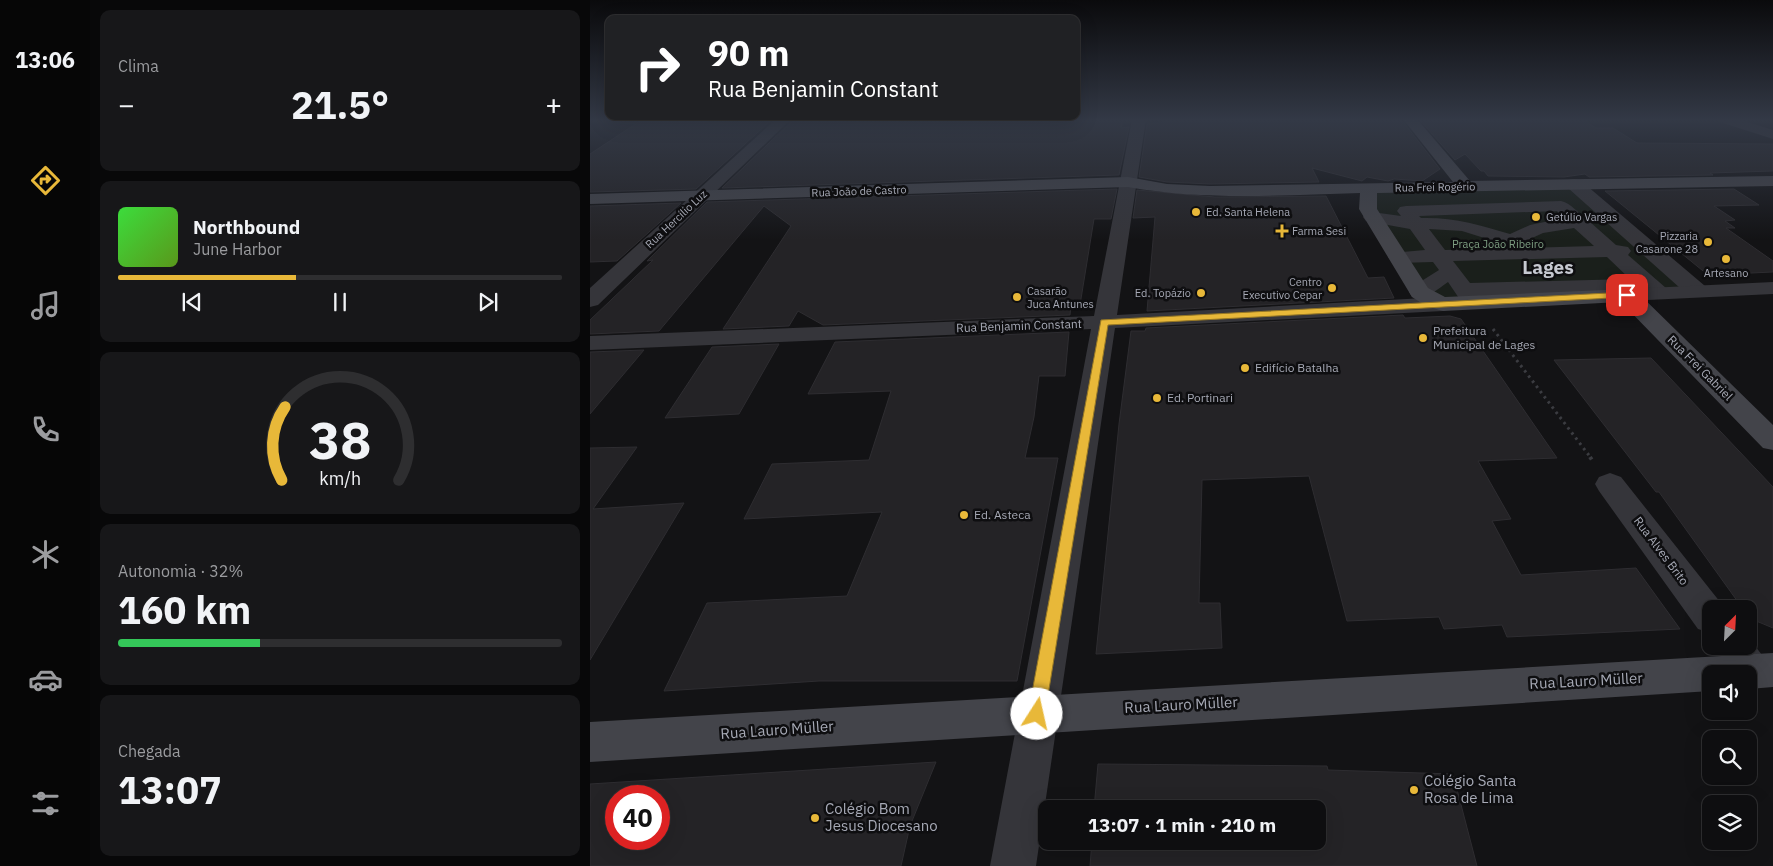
<!DOCTYPE html>
<html lang="pt">
<meta charset="utf-8">
<style>
body{margin:0;font-family:"IBM Plex Sans",sans-serif;background:#171719;color:#f1f3f6;height:100vh;display:flex;flex-direction:column;font-size:19px;white-space:nowrap}
*{box-sizing:border-box;margin:0}
p{font-size:16px;color:#9b9c9f}
.icon{flex:none;width:28px;height:28px;fill:none;stroke:currentColor;stroke-width:2;stroke-linecap:round;stroke-linejoin:round}
.map{position:relative;flex:1;overflow:hidden}
.sheet{display:flex;flex-direction:column;gap:10px;padding:10px;background:#080809;width:500px}
.sheet>*{flex:none}
.banner{position:absolute;left:15px;top:15px;width:475px;height:105px;border-radius:10px;box-shadow:0 5px 20px #0002,0 0 0 1px #2e2e30;background:#202124;color:#fff;overflow:hidden}
.needle{width:32px;rotate:24deg}
.tools{position:absolute;left:1112px;top:600px;display:grid;gap:10px}
.tools a{display:grid;place-items:center;width:55px;height:55px;border-radius:10px;background:#0e0e10;box-shadow:0 5px 20px #0002,0 0 0 1px #2e2e30;font-size:25px}
.speed{position:absolute;left:15px;top:785px;display:flex;gap:10px;font-size:25px;font-weight:700;text-align:center}
.speed>*{display:grid;place-content:center;width:65px;height:65px;border-radius:50%;background:#0e0e10;box-shadow:0 5px 20px #0002,0 0 0 1px #2e2e30;line-height:1}
.speed .limit{border:8px solid #d22;background:#fff;color:#111}
.pin{position:absolute;display:grid;place-items:center;width:42px;height:42px;color:#fff;margin:-21px;border-radius:10px;box-shadow:0 2px 8px #0006}
.me{position:absolute;width:55px;margin:-28px;rotate:10deg;stroke-linejoin:round;filter:drop-shadow(0 0 4px #0008)}
.turn{display:flex;align-items:center;gap:18px;height:105px;padding:0 20px;font-size:22px}
.turn .icon{width:65px;height:65px;stroke-width:2.5}
.turn b{display:block;font-size:35px;line-height:42px}
.big{font-size:38px;font-weight:800;line-height:1.1}
.sheet .widget{flex:1;display:flex;flex-direction:column;justify-content:center;gap:8px;min-width:0;padding:0 18px;border-radius:10px;background:#171719}
.sheet .dial{align-items:center;gap:0}
.dial svg{height:130px;overflow:visible;fill:none;stroke:#2e2e30;stroke-width:7;stroke-linecap:round;text-anchor:middle}
.dial text{fill:#f1f3f6;stroke:none}
.song{display:flex;align-items:center;gap:15px}
.cover{width:60px;height:60px;border-radius:8px;background:linear-gradient(135deg,hsl(120 70% 55%),hsl(90 70% 35%))}
.played{height:5px;border-radius:2px;background:linear-gradient(90deg,#e8b839 40%,#2e2e30 40%)}
.keys{display:flex;justify-content:space-around;direction:ltr}
.heat{display:flex;justify-content:space-between;align-items:center;font-size:28px;direction:ltr}
.charge{height:8px;border-radius:4px;background:linear-gradient(90deg,#34c759 32%,#2e2e30 0)}
.trip{position:absolute;left:448px;top:800px;width:288px;height:50px;border-radius:10px;background:#0e0e10;box-shadow:0 5px 20px #0002,0 0 0 1px #2e2e30;font-weight:800;line-height:50px;text-align:center}
main{display:flex;flex:1;min-height:0}
.tabs{display:flex;flex-direction:column;width:90px;justify-content:space-around;align-items:center;background:#060606;color:#9b9c9f}
.tabs .icon{width:35px;height:35px}
.tabs .on{color:#e8b839}
.tabs b{font-size:22px;color:#f1f3f6}
.map>svg:first-child{display:block}
</style>
<main>
<nav class="tabs">
<b>13:06</b>
<svg class="icon on" aria-label="directions" viewBox="0 0 24 24"><path d="M12 3l9 9-9 9-9-9zM9 14v-3h6M13 9l2 2-2 2"/></svg>
<svg class="icon" aria-label="music" viewBox="0 0 24 24"><path d="M9 18V5l10-2v13"/><circle cx="6" cy="18" r="3"/><circle cx="16" cy="16" r="3"/></svg>
<svg class="icon" aria-label="phone" viewBox="0 0 24 24"><path d="M5 4h4l2 5-3 2q2 4 5 5l2-3 5 2v4C11 20 4 13 5 4z"/></svg>
<svg class="icon" aria-label="climate" viewBox="0 0 24 24"><path d="M12 3v18M4 7l16 10M4 17L20 7"/></svg>
<svg class="icon" aria-label="car" viewBox="0 0 24 24"><path d="M5 17H2v-5l4-1 3-4h7l3 4 3 1v5h-3M9 17h6M6 11h13"/><circle cx="7" cy="17" r="2"/><circle cx="17" cy="17" r="2"/></svg>
<svg class="icon" aria-label="filters" viewBox="0 0 24 24"><path d="M4 7h16M4 17h16"/><circle cx="9" cy="7" r="2"/><circle cx="15" cy="17" r="2"/></svg>
</nav>
<section class="sheet">
<div class="widget"><p>Clima</p>
<div class="heat"><a>−</a><b class="big">21.5°</b><a>+</a></div>
</div>
<div class="widget">
<div class="song"><i class="cover"></i><div><b>Northbound</b><p>June Harbor</p></div></div>
<div class="played"></div>
<div class="keys"><svg class="icon" aria-label="previous" viewBox="0 0 24 24"><path d="M18 5L8 12l10 7zM5 5v14"/></svg><svg class="icon" aria-label="pause" viewBox="0 0 24 24"><path d="M8 5v14M16 5v14"/></svg><svg class="icon" aria-label="next" viewBox="0 0 24 24"><path d="M6 5l10 7-10 7zM19 5v14"/></svg></div>
</div>
<div class="widget dial"><svg viewBox="0 0 100 80">
<path d="M14 69A42 42 0 1 1 86 69"/>
<path d="M14 69A42 42 0 0 1 16 24" stroke="#e8b839"/>
<text x="50" y="56" font-size="32" font-weight="700">38</text>
<text x="50" y="72" font-size="11">km/h</text>
</svg></div>
<div class="widget"><p>Autonomia · 32%</p><b class="big">160 km</b><div class="charge"></div></div>
<div class="widget"><p>Chegada</p><b class="big">13:07</b></div>
</section>
<div class="map">
<svg width="1183" height="866" viewBox="0 0 1183 866">
<rect width="100%" height="100%" fill="#131315"/>
<path fill="#1a1f1b" d="M984 184 1107 291 844 301 778 209 779 188Z"/>
<path fill="#242326" stroke="#2e2d31" fill-rule="evenodd" d="M211 119H257L253 124 364 122 366 119H533L531 128 539 127 529 175 132 188 201 122H208Z
M600 119H811L850 169 832 181 804 179 798 181 777 177 772 181 722 168 729 182 620 184 577 182 549 177 557 124Z
M829 119H992L1006 128H1023L1047 143 1183 144V171L1120 173 1123 175 999 177 995 174 974 177 898 176 894 171H891L875 154 865 160Z
M117 120 113 124 179 122 106 189 0 192V154L50 121Z
M527 189 521 219H504L490 305H481L480 315 233 325 208 311 199 326 133 329 201 226 174 206 69 331 0 334V320L63 260 57 261 117 202Z
M1144 189 1169 205 1124 206 1145 220 1135 221 1145 228H1136L1183 261V272L1118 275 1015 191Z
M547 190 625 197 736 196 778 278 794 277 804 298 557 311 565 217 543 218Z
M91 203 27 261 0 262V206Z
M813 315 815 318 860 316 871 319 967 458 888 461 921 519 902 521 931 575 1046 568 1090 629 917 637 912 625 854 629 849 617 757 621 719 476 612 480 609 603H630L632 648 506 654 529 424 541 331H555L556 328Z
M479 332 475 376H449L444 417 435 458H468L427 681H229L74 691 117 603 257 596 292 512 154 519 182 464 279 460 301 391 218 394 245 342Z
M189 344 149 414 75 418 122 347Z
M54 350 0 414V352Z
M1061 358 1183 487V628L1159 618V609H1153L1069 492H1066L964 360Z
M47 447 3 509 94 503 0 660V448Z
M346 762 320 826 311 866H0V784ZM26 796H69V839H26Z
M508 764 737 766 738 770 863 774 887 866H500L502 841H726V809H504Z"/>
<g fill="none" stroke-linecap="round" stroke-linejoin="round">
<path stroke="#3b3c41" stroke-width="2" stroke-dasharray="1 2" stroke-linecap="butt" d="M0 121 110 119"/>
<path stroke="#3b3c41" stroke-width="3" stroke-dasharray="2.5 4" stroke-linecap="butt" d="M903 329 1001 458"/>
<path stroke="#3b3c41" stroke-width="4" stroke-dasharray="3 4.5" stroke-linecap="butt" d="M1000 457 1002 460"/>
<path fill="#35353a" fill-rule="evenodd" d="M971 201C982 203 987 214 997 217L1000 222 1026 245 1038 247 1041 251 1038 255 1076 288 1079 293 1076 298C1066 300 1061 298 1054 291L890 296 894 302 891 307 883 309 875 307 858 282C846 290 837 300 822 297L819 292 822 287 849 270 843 262 808 263 801 261 798 257 801 253 835 250 820 229 776 221 773 217 776 213 782 212 811 216 807 211 810 207 816 206ZM967 211 974 218 940 225 920 234C890 225 863 217 831 218L829 216ZM984 228 1004 246 855 250 839 229 872 231 923 247 953 233ZM1017 257 1040 279 880 283 863 261Z"/>
<path fill="#35353a" fill-rule="evenodd" d="M984 179 990 180 1115 286 1118 291 1115 296 1107 297 1099 296 978 188 976 184 978 180Z
M1020 473 1031 477 1134 607V609H1121V633L1108 629 1009 491 1005 484 1009 477Z
M1159 638 1175 659 1181 671 1175 683 1162 688 1159 687V674H1142L1125 646H1159Z"/>
<path fill="#35353a" fill-rule="evenodd" d="M186 119H201L8 305 0 307V288Z
M542 119H556L527 315 853 297 861 299 864 304 861 309 853 311 525 328 446 866H400L501 329 0 350V336L504 316Z
M1128 119H1148L1183 130V139L1130 122Z
M1183 282V294L1037 301 1029 300 1026 295 1029 290 1037 289Z"/>
<path fill="#43444a" fill-rule="evenodd" d="M813 119H827L880 181 1183 176V186L787 193V209L838 288 855 297 1037 289 1045 290 1183 425V450L1173 448 1031 302 853 311 836 306 822 297 769 209 770 193C693 195 615 201 538 187L0 204V194L538 177 577 184 620 186 863 182Z
M1183 653V687L1159 689V674H1121V691L0 762V722Z"/>
</g>
<linearGradient id="sky" x2="0" y2="1"><stop stop-color="#0a0a0c"/><stop offset="0.5" stop-color="#333946"/><stop offset="1" stop-color="#333946" stop-opacity="0"/></linearGradient>
<rect width="1183" height="240" fill="url(#sky)"/>
<path fill="#e8b839" stroke="#977825" d="M1037 292 1040 293V297L518 325 455 714 452 720 447 722 441 720 438 714 511 320Z"/>
<g fill="#e8b839" stroke="#0e0e10" stroke-width="2">
<circle cx="606" cy="212" r="5"/>
<circle cx="946" cy="217" r="5"/>
<path d="M689.5 223.5h5v5h5v5h-5v5h-5v-5h-5v-5h5z"/>
<circle cx="1118" cy="242" r="5"/>
<circle cx="1136" cy="259" r="5"/>
<circle cx="742" cy="288" r="5"/>
<circle cx="611" cy="293" r="5"/>
<circle cx="427" cy="297" r="5"/>
<circle cx="833" cy="338" r="5"/>
<circle cx="655" cy="368" r="5"/>
<circle cx="567" cy="398" r="5"/>
<circle cx="374" cy="515" r="5"/>
<circle cx="824" cy="790" r="5"/>
<circle cx="225" cy="818" r="5"/>
</g>
<g text-anchor="middle" stroke-width="5" stroke-linejoin="round" paint-order="stroke">
<g font-size="11" fill="#a6a9b5" stroke="#0e0e10">
<text transform="translate(845 187) rotate(-1)" y="4">Rua Frei Rogério</text>
<text transform="translate(269 191) rotate(-2)" y="4">Rua João de Castro</text>
<text transform="translate(86 219) rotate(-43)" y="4">Rua Hercílio Luz</text>
</g>
<g font-size="11" fill="#a6a9b5" stroke="#0e0e10" text-anchor="start">
<text x="616" y="216">Ed. Santa Helena</text>
<text x="956" y="221">Getúlio Vargas</text>
<text x="702" y="235">Farma Sesi</text>
<text x="1108" y="240" text-anchor="end">Pizzaria<tspan x="1108" dy="13">Casarone 28</tspan></text>
<text x="1136" y="277" text-anchor="middle">Artesano</text>
<text x="732" y="286" text-anchor="end">Centro<tspan x="732" dy="13">Executivo Cepar</tspan></text>
<text x="437" y="295">Casarão<tspan x="437" dy="13">Juca Antunes</tspan></text>
<text x="601" y="297" text-anchor="end">Ed. Topázio</text>
</g>
<g font-size="11" fill="#7e9f82" stroke="#0e0e10">
<text x="908" y="248">Praça João Ribeiro</text>
</g>
<g font-size="12" fill="#a6a9b5" stroke="#0e0e10">
<text transform="translate(429 326) rotate(-2)" y="4">Rua Benjamin Constant</text>
<text transform="translate(1110 368) rotate(45)" y="4">Rua Frei Gabriel</text>
<text transform="translate(1071 551) rotate(53)" y="4">Rua Alves Brito</text>
</g>
<g font-size="12" fill="#a6a9b5" stroke="#0e0e10" text-anchor="start">
<text x="843" y="335">Prefeitura<tspan x="843" dy="14">Municipal de Lages</tspan></text>
<text x="665" y="372">Edifício Batalha</text>
<text x="577" y="402">Ed. Portinari</text>
<text x="384" y="519">Ed. Asteca</text>
</g>
<g font-size="15" fill="#a6a9b5" stroke="#0e0e10">
<text transform="translate(996 681) rotate(-3)" y="5">Rua Lauro Müller</text>
<text transform="translate(591 705) rotate(-3)" y="5">Rua Lauro Müller</text>
<text transform="translate(187 730) rotate(-4)" y="5">Rua Lauro Müller</text>
</g>
<g font-size="15" fill="#a6a9b5" stroke="#0e0e10" text-anchor="start">
<text x="834" y="786">Colégio Santa<tspan x="834" dy="17">Rosa de Lima</tspan></text>
<text x="235" y="814">Colégio Bom<tspan x="235" dy="17">Jesus Diocesano</tspan></text>
</g>
<g font-size="19" font-weight="bold" fill="#c6c9d1" stroke="#0e0e10">
<text x="958" y="274">Lages</text>
</g>
</g>
</svg>
<div class="tools">
<a><svg class="needle" viewBox="-14 -14 28 28"><path d="M0-13l5 13h-10z" fill="#e53935"/><path d="M0 13l5-13h-10z" fill="#9b9c9f"/></svg></a>
<a><svg class="icon" aria-label="sound" viewBox="0 0 24 24"><path d="M4 9h4l5-4v14l-5-4H4zM17 9q2 3 0 6"/></svg></a>
<a><svg class="icon" aria-label="search" viewBox="0 0 24 24"><circle cx="10" cy="10" r="6"/><path d="M15 15l6 6"/></svg></a>
<a><svg class="icon" aria-label="layers" viewBox="0 0 24 24"><path d="M12 4l9 5-9 5-9-5zM3 14l9 5 9-5"/></svg></a>
</div>
<div class="speed"><div class="limit">40</div></div>
<div class="pin" style="left:1037px;top:295px;background:#d93025"><svg class="icon" aria-label="arrive" viewBox="0 0 24 24"><path d="M6 21V4h12l-3 4 3 4H6"/></svg></div>
<svg class="me" style="left:447px;top:714px" viewBox="-20 -20 40 40"><circle r="19" fill="#fff"/><path d="M0-13L10 11 0 6-10 11z" fill="#e8b839"/></svg>
<div class="trip">13:07 · 1 min · 210 m</div>
<div class="banner">
<div class="turn"><svg class="icon" aria-label="right" viewBox="0 0 24 24"><path d="M7 20v-9h11M14 6l5 5-5 5"/></svg><div><b>90 m</b>Rua Benjamin Constant</div></div>
</div>
</div>
</main>
